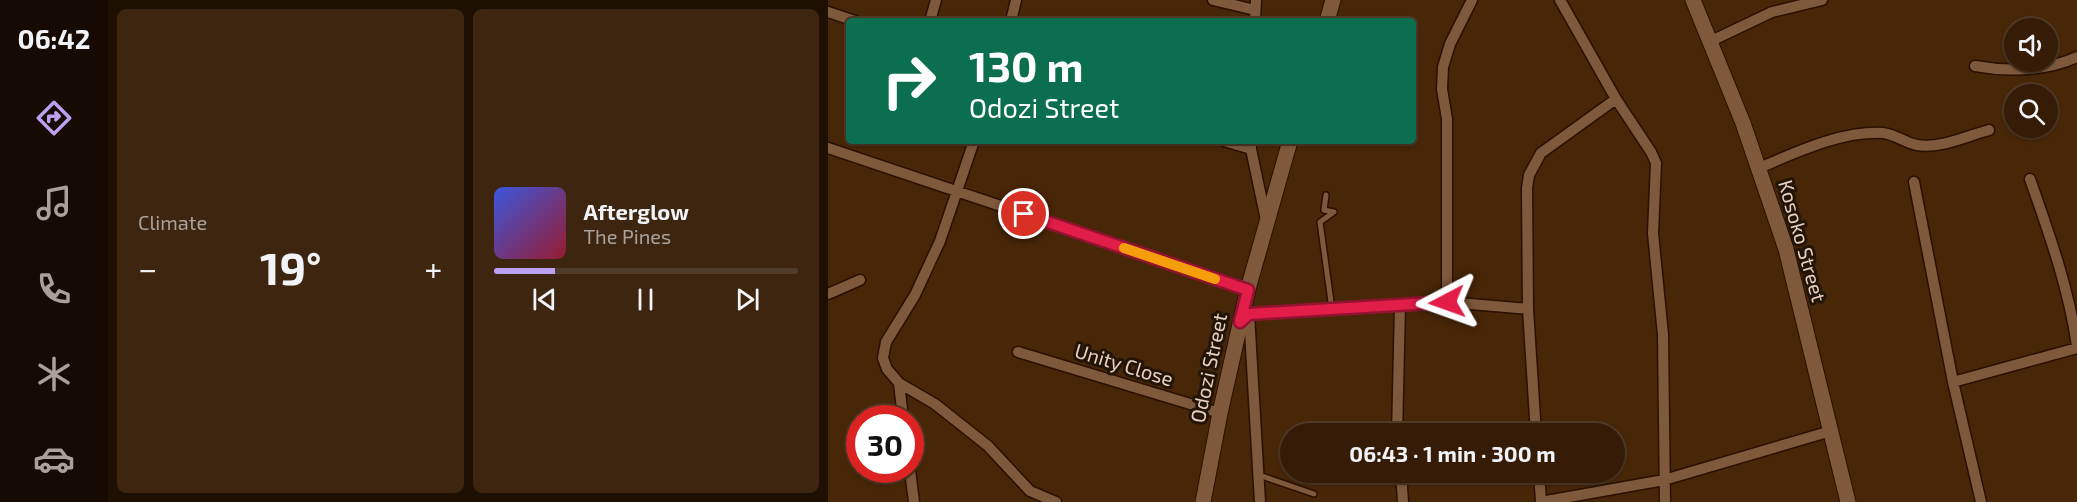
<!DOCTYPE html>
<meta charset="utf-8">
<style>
body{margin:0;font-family:"Exo 2",sans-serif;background:#3d2510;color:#f1f3f6;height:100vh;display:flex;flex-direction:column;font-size:22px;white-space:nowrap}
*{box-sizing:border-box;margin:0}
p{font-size:20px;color:#aaa19b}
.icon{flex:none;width:33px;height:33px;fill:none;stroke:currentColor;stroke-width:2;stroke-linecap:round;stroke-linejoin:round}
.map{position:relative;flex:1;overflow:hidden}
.panel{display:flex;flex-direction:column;gap:9px;padding:9px;background:#1e0f03;width:720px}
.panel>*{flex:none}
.top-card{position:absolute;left:18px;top:18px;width:570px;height:126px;border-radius:6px;box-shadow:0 2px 4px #0004,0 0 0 2px #503a28;background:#0b6e4f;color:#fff;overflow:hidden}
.tools{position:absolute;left:1176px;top:18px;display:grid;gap:12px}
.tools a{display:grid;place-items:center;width:54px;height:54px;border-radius:50%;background:#361c06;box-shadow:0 2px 4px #0004,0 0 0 2px #503a28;font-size:30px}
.speed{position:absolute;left:18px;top:405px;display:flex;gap:12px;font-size:30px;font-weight:700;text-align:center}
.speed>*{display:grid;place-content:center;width:78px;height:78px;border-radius:50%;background:#361c06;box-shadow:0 2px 4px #0004,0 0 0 2px #503a28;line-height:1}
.speed .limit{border:9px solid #d22;background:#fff;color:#111}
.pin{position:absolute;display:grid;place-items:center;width:51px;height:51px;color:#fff;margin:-26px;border:3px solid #fff;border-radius:50%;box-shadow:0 2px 6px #0007}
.me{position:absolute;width:66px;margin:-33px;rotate:266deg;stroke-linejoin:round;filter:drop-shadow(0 0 4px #0008)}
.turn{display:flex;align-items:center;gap:21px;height:126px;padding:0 24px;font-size:27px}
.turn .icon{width:78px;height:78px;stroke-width:2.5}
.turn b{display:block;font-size:42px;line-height:51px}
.big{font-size:45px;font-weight:700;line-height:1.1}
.panel .tile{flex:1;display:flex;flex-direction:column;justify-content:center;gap:9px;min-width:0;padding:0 21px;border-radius:9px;background:#3d2510}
.song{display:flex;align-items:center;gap:18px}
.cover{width:72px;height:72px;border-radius:9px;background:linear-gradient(135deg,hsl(230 70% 55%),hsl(350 70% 35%))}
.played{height:6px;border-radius:3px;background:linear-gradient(90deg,#bca0f2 20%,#503a28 20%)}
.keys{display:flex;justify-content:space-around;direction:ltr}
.heat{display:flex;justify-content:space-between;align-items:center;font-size:33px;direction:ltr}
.panel .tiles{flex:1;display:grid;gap:9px;grid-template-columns:repeat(2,1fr)}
.trip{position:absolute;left:452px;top:423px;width:345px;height:60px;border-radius:30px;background:#361c06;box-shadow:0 2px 4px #0004,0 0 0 2px #503a28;font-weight:700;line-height:60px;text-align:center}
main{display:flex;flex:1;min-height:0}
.dock{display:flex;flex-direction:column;width:108px;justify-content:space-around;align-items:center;background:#160b02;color:#aaa19b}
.dock .icon{width:42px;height:42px}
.dock .active{color:#bca0f2}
.dock b{font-size:27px;color:#f1f3f6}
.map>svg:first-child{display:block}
</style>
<main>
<nav class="dock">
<b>06:42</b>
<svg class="icon active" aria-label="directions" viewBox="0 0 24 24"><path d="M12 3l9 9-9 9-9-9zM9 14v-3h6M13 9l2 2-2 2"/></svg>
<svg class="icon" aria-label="music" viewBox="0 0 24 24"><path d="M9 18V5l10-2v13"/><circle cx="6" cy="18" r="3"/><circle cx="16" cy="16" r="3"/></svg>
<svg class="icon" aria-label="phone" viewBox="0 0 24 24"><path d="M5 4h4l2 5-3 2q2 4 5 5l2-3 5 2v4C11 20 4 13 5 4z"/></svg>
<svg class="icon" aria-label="climate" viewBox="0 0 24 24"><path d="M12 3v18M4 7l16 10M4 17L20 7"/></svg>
<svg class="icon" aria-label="car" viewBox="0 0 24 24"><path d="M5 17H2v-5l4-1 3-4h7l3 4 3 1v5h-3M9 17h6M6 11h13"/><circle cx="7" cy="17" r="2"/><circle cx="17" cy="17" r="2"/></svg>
</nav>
<section class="panel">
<div class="tiles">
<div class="tile"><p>Climate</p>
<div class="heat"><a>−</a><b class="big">19°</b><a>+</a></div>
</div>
<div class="tile">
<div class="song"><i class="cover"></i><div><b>Afterglow</b><p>The Pines</p></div></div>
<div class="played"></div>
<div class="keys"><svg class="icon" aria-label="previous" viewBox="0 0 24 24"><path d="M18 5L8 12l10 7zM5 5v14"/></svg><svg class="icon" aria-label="pause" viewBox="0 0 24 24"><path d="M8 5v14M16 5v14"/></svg><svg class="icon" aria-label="next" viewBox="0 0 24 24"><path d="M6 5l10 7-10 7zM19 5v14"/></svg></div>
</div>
</div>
</section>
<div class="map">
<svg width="1249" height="502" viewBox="0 0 1249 502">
<rect width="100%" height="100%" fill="#482608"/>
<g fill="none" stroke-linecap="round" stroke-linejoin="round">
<defs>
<path id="lane" d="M498 195 496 210 506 212 492 222 504 309
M431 475 486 494"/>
<path id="street" d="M385 0 427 10
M732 0 788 99 823 152 828 163 825 233 835 335 837 502
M0 12 27 21
M102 21 108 0
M183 21 188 0
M427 21 428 0
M881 42 944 12 994 0
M1147 66C1179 72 1219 71 1249 57
M396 141 423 149
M423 141V149L438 220
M0 148 420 289
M931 168C969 152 1012 131 1055 133 1067 134 1077 143 1089 145 1112 149 1139 136 1161 130
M1202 179C1221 233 1241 289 1249 346
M1086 182 1125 382 1153 502
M0 294 32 280
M619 302V119L614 89 615 67 622 44 644 0
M421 314 432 502
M412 322 421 314 619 302 700 309
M190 352 392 413
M1125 382 1249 348
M71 383 107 404 160 446 202 491 228 502
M75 418 71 383 59 369 55 358 58 342 87 295 112 241 146 141
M569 434 572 305
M708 434 700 309 699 188 701 175 713 153 788 99
M82 470 86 502
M573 472 575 502
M711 472 713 502
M713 502 836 480 1003 431"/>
<path id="secondary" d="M865 0 915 123 958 249 1020 502
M499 21 505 0
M375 502 392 413 420 289 462 141"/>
</defs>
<use href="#lane" stroke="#291000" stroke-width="8"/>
<use href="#street" stroke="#291000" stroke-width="13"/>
<use href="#secondary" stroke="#291000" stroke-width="17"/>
<use href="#lane" stroke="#7f593c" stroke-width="5"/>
<use href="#street" stroke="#7f593c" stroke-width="10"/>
<use href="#secondary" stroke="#7f593c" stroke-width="15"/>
</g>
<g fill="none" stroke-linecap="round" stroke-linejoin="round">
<defs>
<path id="route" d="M196 214 420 290 412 322 421 314 619 302"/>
</defs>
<use href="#route" stroke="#92132f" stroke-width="15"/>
<use href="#route" stroke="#e11d48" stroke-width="10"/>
<path stroke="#f59e0b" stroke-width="10" d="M296 248 387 279"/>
</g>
<g text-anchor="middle" stroke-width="6" stroke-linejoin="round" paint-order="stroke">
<g font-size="20" fill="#e7d0c1" stroke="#231408">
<text transform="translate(974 241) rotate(74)" y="7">Kosoko Street</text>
<text transform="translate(296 365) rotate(17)" y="7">Unity Close</text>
<text transform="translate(381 368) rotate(-78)" y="7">Odozi Street</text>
</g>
</g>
</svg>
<div class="tools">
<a><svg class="icon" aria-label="sound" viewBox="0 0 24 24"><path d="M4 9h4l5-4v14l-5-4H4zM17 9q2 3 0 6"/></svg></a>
<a><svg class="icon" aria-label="search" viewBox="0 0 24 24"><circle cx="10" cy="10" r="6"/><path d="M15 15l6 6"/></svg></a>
</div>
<div class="speed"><div class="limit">30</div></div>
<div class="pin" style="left:196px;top:214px;background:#d93025"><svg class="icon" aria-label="arrive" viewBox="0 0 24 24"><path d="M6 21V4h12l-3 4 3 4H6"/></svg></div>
<svg class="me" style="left:619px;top:302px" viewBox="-20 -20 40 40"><path d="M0-17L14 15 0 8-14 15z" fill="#e11d48" stroke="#fff" stroke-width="4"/></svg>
<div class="trip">06:43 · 1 min · 300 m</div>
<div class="top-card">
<div class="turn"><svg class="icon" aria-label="right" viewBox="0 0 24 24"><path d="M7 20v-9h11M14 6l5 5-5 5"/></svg><div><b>130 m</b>Odozi Street</div></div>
</div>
</div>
</main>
